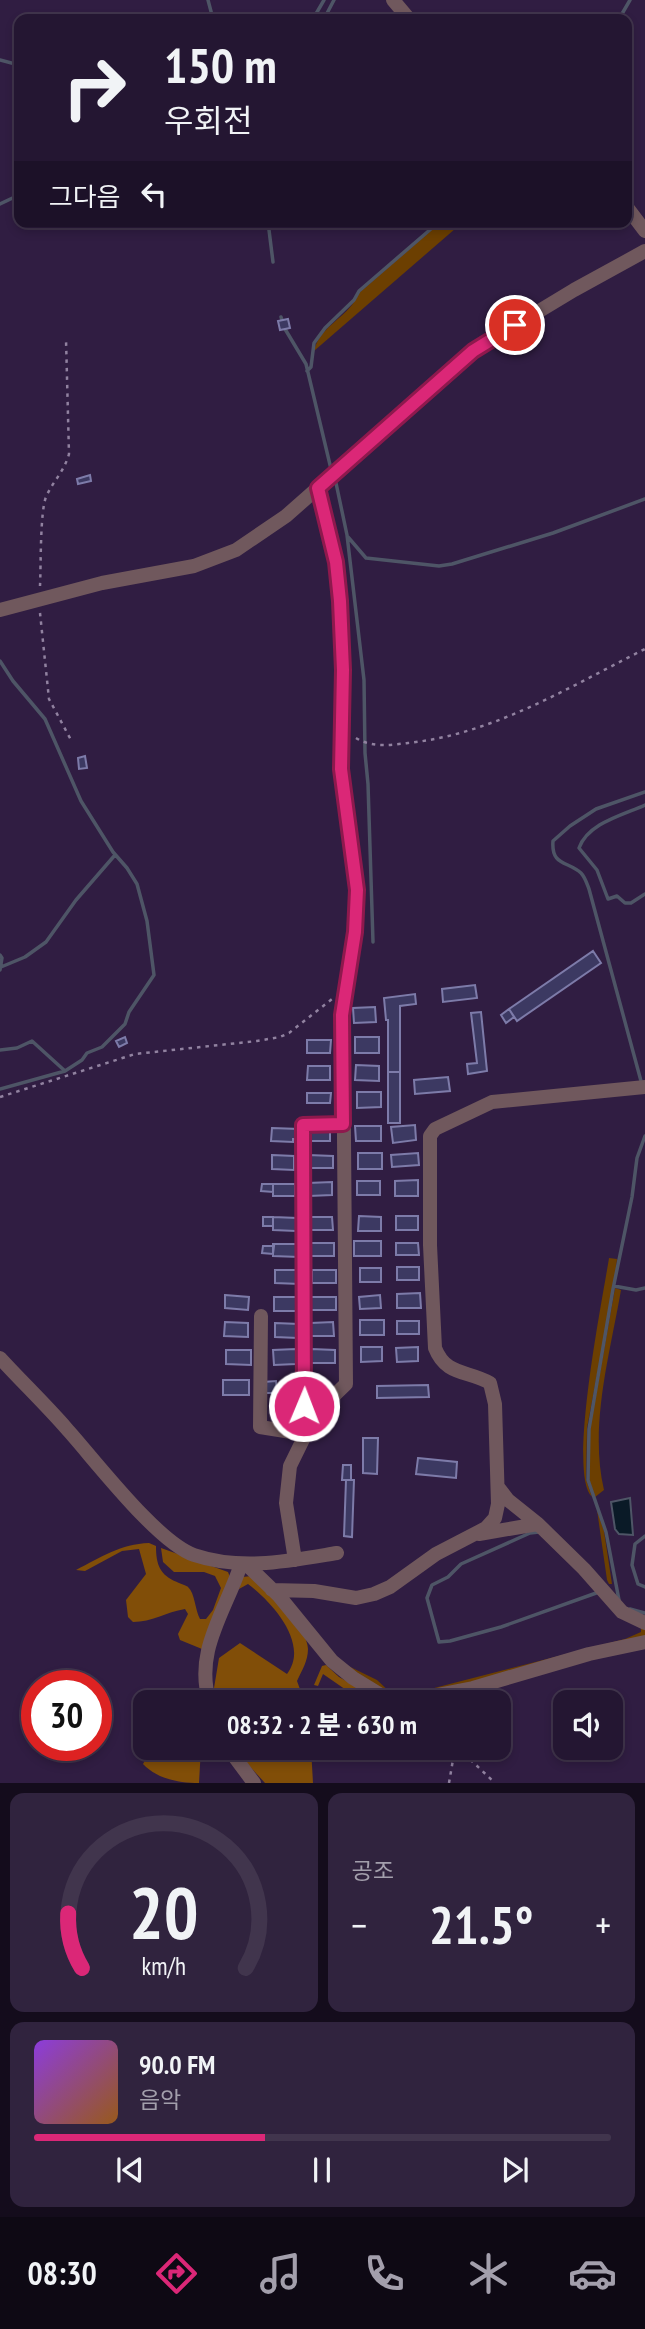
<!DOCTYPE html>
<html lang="ko">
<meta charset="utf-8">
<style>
body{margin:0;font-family:"PT Sans Narrow","Noto Sans KR",sans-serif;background:#30233e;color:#f1f3f6;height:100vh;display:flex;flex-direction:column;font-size:26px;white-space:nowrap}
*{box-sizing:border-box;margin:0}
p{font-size:23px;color:#a39fac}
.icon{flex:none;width:38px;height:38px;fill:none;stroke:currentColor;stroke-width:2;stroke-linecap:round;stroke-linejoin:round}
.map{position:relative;height:1783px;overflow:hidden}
.panel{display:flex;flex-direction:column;gap:10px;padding:10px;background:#140c1c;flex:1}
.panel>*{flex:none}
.banner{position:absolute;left:14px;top:14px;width:618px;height:214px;border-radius:14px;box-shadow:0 4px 10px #0003,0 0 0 2px #41354d;background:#241632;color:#f1f3f6;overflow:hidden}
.tools{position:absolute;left:553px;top:1690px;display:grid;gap:14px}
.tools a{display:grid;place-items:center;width:70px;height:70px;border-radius:14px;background:#241632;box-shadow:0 4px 10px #0003,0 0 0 2px #41354d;font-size:35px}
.speed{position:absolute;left:21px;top:1670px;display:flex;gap:14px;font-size:35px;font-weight:700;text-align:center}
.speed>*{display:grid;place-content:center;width:91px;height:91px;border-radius:50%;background:#241632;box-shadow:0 4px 10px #0003,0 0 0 2px #41354d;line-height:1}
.speed .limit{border:10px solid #d22;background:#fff;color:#111}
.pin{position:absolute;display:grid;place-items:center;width:60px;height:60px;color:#fff;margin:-30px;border:4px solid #fff;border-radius:50%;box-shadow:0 2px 7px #0007}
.me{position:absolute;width:77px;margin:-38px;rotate:1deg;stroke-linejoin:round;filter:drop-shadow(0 0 5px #0008)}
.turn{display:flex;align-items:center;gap:24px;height:147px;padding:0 35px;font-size:32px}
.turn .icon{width:91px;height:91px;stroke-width:2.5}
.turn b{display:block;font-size:49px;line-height:60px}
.then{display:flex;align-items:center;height:66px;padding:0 35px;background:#0003;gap:14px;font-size:26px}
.big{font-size:52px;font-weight:800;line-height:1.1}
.panel .card{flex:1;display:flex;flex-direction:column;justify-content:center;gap:10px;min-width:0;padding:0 24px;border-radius:14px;background:#30233e}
.panel .dial{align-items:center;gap:0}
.dial svg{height:182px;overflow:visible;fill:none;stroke:#41354d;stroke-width:7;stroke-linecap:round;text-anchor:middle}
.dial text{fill:#f1f3f6;stroke:none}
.song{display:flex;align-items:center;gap:21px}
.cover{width:84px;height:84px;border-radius:10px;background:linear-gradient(135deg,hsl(270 70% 55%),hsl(30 70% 35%))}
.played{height:7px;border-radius:4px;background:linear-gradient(90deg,#db2777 40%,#41354d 40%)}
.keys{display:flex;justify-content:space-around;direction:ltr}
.heat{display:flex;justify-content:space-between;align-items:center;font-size:38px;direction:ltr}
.panel .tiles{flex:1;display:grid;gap:10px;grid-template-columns:1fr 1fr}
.card:last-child{grid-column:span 2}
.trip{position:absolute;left:133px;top:1690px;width:378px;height:70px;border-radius:14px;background:#241632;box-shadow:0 4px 10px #0003,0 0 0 2px #41354d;font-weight:800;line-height:70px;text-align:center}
.tabs{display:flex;height:112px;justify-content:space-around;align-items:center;background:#0e0914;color:#a39fac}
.tabs .icon{width:49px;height:49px}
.tabs .active{color:#db2777}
.tabs b{font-size:32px;color:#f1f3f6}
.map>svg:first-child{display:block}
</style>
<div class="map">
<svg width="645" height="1783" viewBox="0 0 645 1783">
<rect width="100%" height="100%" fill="#301d42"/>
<path fill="#6c3f01" d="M441 222H463L314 351C319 328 342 320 354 302 356 299 358 295 360 292Z
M609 1258 617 1259 615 1279 587 1428 586 1479 592 1497C567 1474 603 1297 609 1258Z
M615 1288 621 1290C610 1354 589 1426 604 1490L595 1497 589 1479 590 1429Z
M597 1510 604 1531 612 1584H609L607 1580Z
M641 1623 645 1625V1639L465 1686 389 1698 334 1659 377 1680 393 1695H407L625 1639 641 1632Z"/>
<path fill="#814e08" d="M149 1543 156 1546C156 1565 160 1575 177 1582 178 1583 188 1586 188 1587 195 1593 195 1610 200 1619H206L213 1610 221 1588 215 1576 204 1572H174L163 1562 161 1548 228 1572 230 1577 202 1649 180 1640 178 1634 188 1614 185 1609C166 1612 152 1622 133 1622L128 1617 126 1600 146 1574 139 1549 122 1551 85 1571 76 1570C101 1557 121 1544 149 1543Z
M252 1576C267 1592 308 1628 308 1649 308 1661 302 1670 297 1681L305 1703H216L213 1694 219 1658 240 1643 287 1674C310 1644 272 1602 248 1584L239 1589 242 1577Z
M326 1665 339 1677 386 1703H365L323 1674 318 1686 314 1685 322 1666Z
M152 1748H201L199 1783C179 1783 157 1779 143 1764Z
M233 1748H311L313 1783H265Z"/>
<path fill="#0a1a27" stroke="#4e5566" stroke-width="2" d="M630 1498 633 1535 619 1534 615 1529 611 1502Z"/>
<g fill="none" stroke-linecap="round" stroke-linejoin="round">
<path stroke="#4e5566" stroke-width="3.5" d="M208 0 213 19
M313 19 324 0
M324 19 334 0
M619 19 630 0
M0 60 19 65
M0 204 19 195
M268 222 273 262
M281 317 285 329 306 364 331 469
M307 371 311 367 314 343 325 328 354 300 359 291 439 222
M336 483 347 535 364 680 365 753 368 784 373 942
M348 537 366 558 439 566 452 564 553 533 645 499
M0 661 13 681 45 719 81 801 113 852 127 868 137 884 147 921 154 975 129 1012 125 1024 102 1047 87 1053 82 1060 65 1071 0 1089
M645 805C623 815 588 823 579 848L597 870 608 899 617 896 625 903H631L645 894
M0 955 2 958 0 970
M1 967 25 957 46 942 76 900 115 855
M0 1050 17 1048 32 1041 65 1071
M641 1081 589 889C587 884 585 877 581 873 568 861 551 866 553 841L570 826 596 809 645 792
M614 1286 636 1290 645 1288
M539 1532 530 1533 461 1564 448 1577 432 1585 427 1598 439 1642 450 1641 501 1627 599 1592
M645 1536 635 1544 632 1565 638 1584 645 1587
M619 1600 606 1532 588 1480 589 1429 613 1289 632 1197 637 1158 645 1136
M630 1609 645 1613"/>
</g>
<path fill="#3c3962" stroke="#7d7ba9" stroke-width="2" d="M288 319 290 328 280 330 278 321Z
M90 475 91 481 78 484 77 479Z
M85 756 87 768 79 769 78 758Z
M593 951 601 963 517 1021 509 1009Z
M475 985 477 998 443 1002 442 989Z
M415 994 416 1004 400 1006V1072H388V1020H386L384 998Z
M375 1007 376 1022 354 1023 353 1008Z
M509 1009 514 1017 506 1023 501 1015Z
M481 1012 487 1071 468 1074 467 1064 477 1063 471 1013Z
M125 1037 127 1043 119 1047 116 1041Z
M355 1037H379V1053H355Z
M307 1040H331L330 1053H307Z
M356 1065 379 1066V1081L355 1080Z
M308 1066H330V1080H307Z
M388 1072H400V1123H388Z
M448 1077 450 1091 415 1094 414 1080Z
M357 1092H381V1107L357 1108Z
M307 1093H331L330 1103H307Z
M415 1125 416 1140 393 1143 391 1127Z
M355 1126H381V1141H356Z
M272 1128 299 1129 298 1139H293V1142L271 1141Z
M309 1128H330V1141H309Z
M358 1153H382V1169H358Z
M418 1153 419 1165 392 1167 391 1155Z
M272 1155 294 1156V1170L272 1169Z
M308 1155 333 1156V1168H308Z
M418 1180V1196H395V1181Z
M357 1181H380V1195H357Z
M332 1182V1195L309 1196 308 1183Z
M262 1184H273V1192L261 1191Z
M273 1184H295V1196H273Z
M359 1216 381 1217V1231H358Z
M396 1216H418V1230H396Z
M263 1217H273V1226H263Z
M273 1217 297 1218 296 1231 273 1230Z
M310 1217H332L333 1230H310Z
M354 1241H381V1256H354Z
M310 1243H334V1256H310Z
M396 1243H418L419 1255H396Z
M273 1244H299V1257L273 1256Z
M263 1246H274L273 1254 262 1253Z
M397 1267H419V1280H397Z
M360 1268H381V1282H360Z
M275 1270H300V1284L275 1283Z
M312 1270H336V1283H312Z
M420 1293 421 1308H397V1294Z
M225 1295 249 1297 248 1310 225 1308Z
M380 1295 381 1308 360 1309 359 1297Z
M274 1297H297V1311H274Z
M311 1297H336V1310H311Z
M360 1320H384V1335H360Z
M397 1321H419V1334H397Z
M225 1322 248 1323V1337L224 1336Z
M333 1322 334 1336H311V1323Z
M275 1323 299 1324 298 1338 275 1337Z
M361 1347H382V1361L361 1362Z
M418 1347V1361L397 1362 396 1348Z
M296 1349V1364L274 1365 273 1350Z
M311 1349 335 1350V1363H311Z
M226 1350H251V1365L226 1364Z
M223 1380H249V1395H223Z
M276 1381 277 1393H263V1382Z
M428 1385 429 1397 377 1398V1386Z
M363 1438H378L377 1474 363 1473Z
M418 1458 457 1462 456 1478 416 1474Z
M343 1465H351V1480H342Z
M346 1480H354L352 1537 344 1536Z"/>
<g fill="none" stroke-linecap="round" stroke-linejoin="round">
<path stroke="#9182a0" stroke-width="2.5" stroke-dasharray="3.5 5" stroke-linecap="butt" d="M40 586C41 566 40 512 46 497 53 481 64 472 69 454L66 339
M40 613 49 699 71 740
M356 738C372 748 390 745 408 743 494 734 569 687 645 649
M0 1097 135 1054 257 1041 280 1037 289 1033 332 999
M458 1748 495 1783
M449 1783 455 1748"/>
<path stroke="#70585d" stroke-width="14" d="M393 0 409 19
M626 206 645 231
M0 610 102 583 194 566 236 550 286 516 473 351 574 290 645 251
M261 1316 260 1427 304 1434 303 1125 343 1124
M0 1358C22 1382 45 1404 66 1428 95 1460 157 1542 194 1555 242 1571 289 1561 337 1553
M498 1487 508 1500 538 1524
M479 1534 538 1524 584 1569 622 1612 645 1623
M295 1560 286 1503 290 1466 316 1413 346 1384 343 1015 355 932 357 890 341 769 343 670 340 601 336 562 319 488
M246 1564 279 1596 332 1661 353 1678 389 1700 406 1701 473 1688 589 1654 645 1642
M272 1590 314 1591 356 1598 374 1594 390 1587 436 1554 486 1528 495 1518 498 1504 495 1404 490 1383C467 1370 446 1376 435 1348L430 1245V1136L435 1129 492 1102 645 1087
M210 1703C193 1652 226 1611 241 1564
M228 1748 254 1783"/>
</g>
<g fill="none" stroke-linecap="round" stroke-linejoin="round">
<defs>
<path id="route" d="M304 1406 303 1125 343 1124 342 1015 355 932 357 890 341 769 343 670 340 601 336 562 318 488 473 351 515 325"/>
</defs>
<use href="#route" stroke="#8e194d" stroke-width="18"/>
<use href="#route" stroke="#db2777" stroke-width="12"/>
</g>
</svg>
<div class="tools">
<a><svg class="icon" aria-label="sound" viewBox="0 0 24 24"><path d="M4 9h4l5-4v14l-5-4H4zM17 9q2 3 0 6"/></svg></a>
</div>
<div class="speed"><div class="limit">30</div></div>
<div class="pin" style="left:515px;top:325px;background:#d93025"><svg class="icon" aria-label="arrive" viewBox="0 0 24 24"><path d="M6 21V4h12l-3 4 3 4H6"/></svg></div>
<svg class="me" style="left:304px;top:1406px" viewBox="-20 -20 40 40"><circle r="17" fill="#db2777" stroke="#fff" stroke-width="3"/><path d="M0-11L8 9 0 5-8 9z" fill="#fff"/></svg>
<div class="trip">08:32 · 2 분 · 630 m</div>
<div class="banner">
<div class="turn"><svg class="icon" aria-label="right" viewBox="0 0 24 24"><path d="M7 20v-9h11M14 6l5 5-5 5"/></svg><div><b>150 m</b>우회전</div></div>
<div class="then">그다음<svg class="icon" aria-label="left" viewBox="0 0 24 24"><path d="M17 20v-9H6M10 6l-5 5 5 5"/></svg></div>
</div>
</div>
<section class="panel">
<div class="tiles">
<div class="card dial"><svg viewBox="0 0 100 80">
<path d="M14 69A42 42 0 1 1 86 69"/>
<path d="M14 69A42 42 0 0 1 8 45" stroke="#db2777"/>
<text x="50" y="56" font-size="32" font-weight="700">20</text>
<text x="50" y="72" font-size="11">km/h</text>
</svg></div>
<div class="card"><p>공조</p>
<div class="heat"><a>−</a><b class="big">21.5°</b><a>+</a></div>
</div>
<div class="card">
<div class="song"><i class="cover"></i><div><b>90.0 FM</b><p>음악</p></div></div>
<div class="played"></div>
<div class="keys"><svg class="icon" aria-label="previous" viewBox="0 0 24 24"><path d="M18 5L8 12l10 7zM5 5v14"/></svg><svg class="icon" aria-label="pause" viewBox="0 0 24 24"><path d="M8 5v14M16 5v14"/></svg><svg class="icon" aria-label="next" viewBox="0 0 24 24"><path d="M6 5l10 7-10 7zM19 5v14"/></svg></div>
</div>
</div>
</section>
<nav class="tabs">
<b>08:30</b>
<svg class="icon active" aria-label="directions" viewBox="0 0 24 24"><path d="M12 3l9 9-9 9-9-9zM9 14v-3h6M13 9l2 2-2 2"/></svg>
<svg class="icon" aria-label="music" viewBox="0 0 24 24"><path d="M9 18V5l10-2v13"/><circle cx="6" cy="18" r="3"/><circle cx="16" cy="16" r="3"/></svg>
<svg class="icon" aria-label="phone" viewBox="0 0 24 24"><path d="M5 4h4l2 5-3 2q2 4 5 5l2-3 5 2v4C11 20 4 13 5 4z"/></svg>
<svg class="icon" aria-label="climate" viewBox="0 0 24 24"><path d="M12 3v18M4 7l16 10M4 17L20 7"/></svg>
<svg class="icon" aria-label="car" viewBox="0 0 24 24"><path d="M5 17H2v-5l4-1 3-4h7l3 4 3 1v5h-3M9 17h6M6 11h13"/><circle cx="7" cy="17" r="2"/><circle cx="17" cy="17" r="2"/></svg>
</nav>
